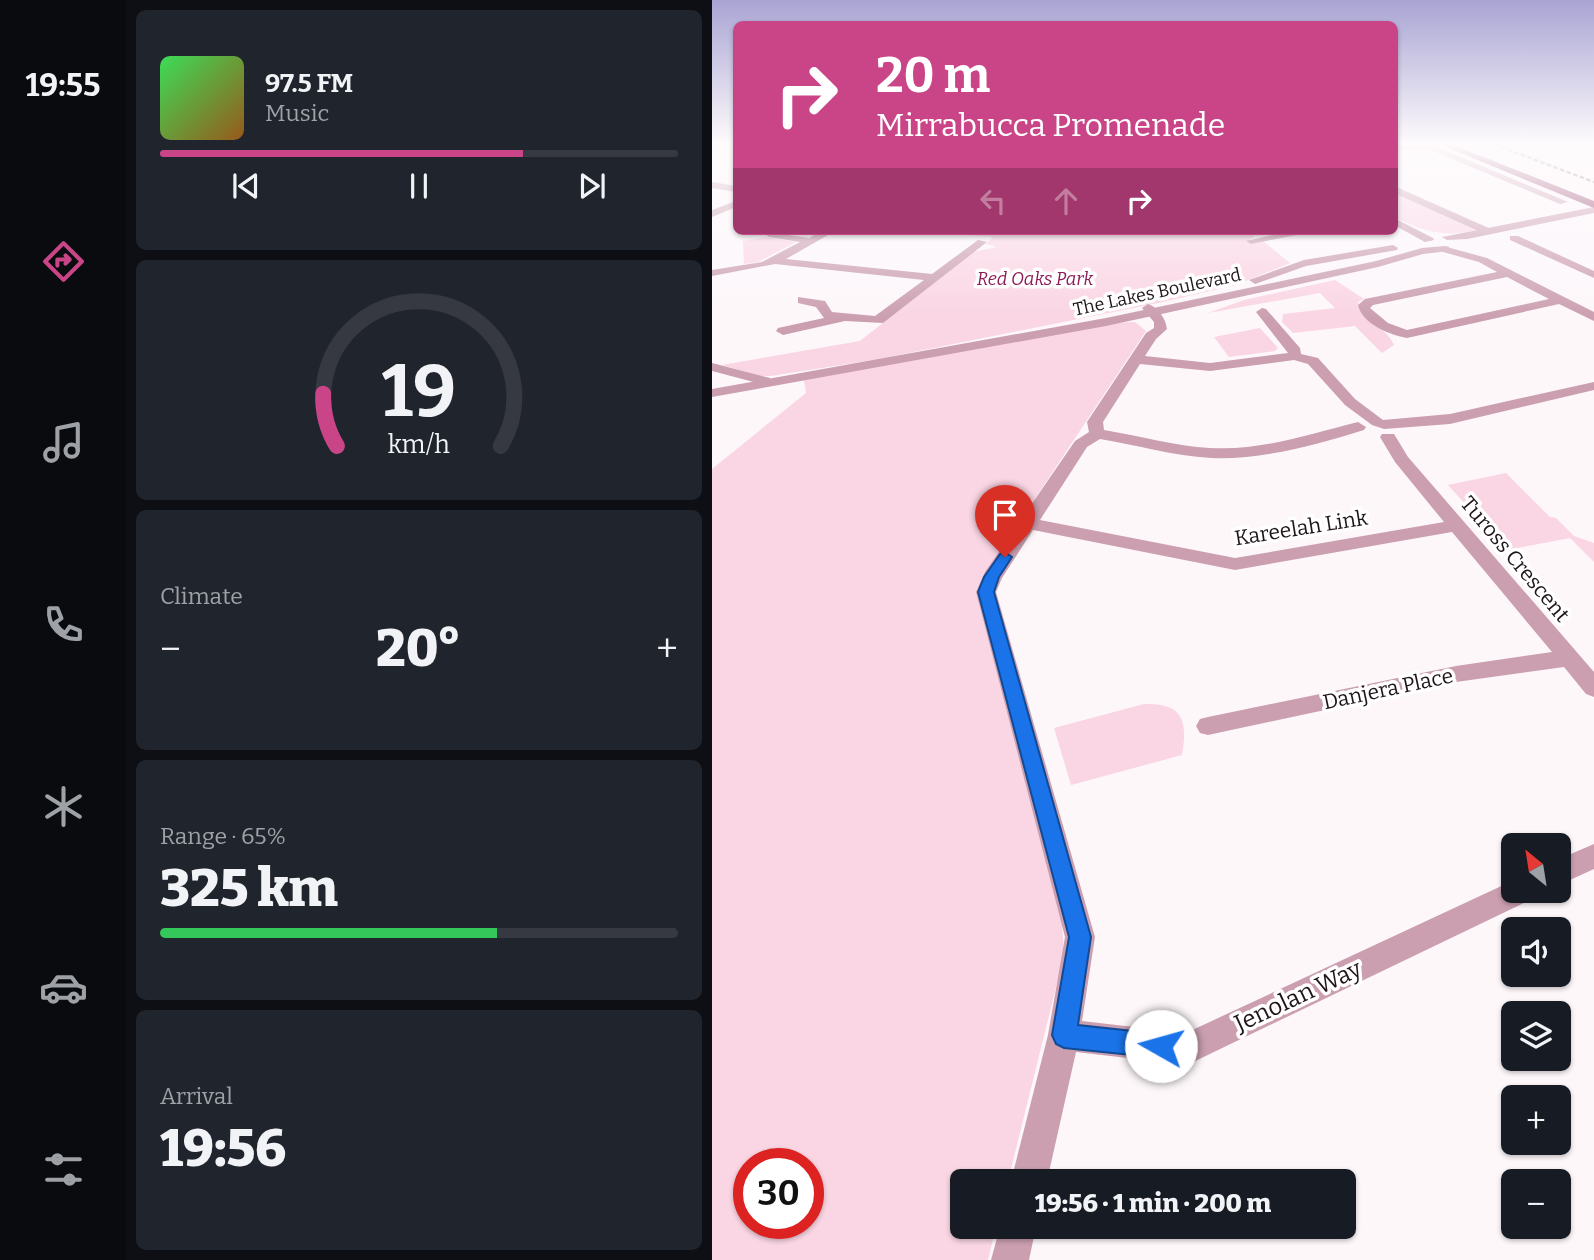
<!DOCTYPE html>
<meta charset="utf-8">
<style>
body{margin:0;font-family:Bitter,serif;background:#20242c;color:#f1f3f6;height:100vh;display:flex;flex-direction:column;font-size:26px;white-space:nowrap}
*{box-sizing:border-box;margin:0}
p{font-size:23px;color:#9ea1a6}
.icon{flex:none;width:38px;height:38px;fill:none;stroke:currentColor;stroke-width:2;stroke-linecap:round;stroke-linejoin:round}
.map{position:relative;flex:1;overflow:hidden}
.panel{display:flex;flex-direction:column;gap:10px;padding:10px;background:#0d0f14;width:586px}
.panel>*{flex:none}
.banner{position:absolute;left:21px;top:21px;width:665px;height:214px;border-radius:10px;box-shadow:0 2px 5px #0004;background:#ca4587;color:#fff;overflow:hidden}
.needle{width:46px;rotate:330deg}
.controls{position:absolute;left:789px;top:833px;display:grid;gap:14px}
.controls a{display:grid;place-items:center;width:70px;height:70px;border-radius:10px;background:#171b24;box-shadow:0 2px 5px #0004;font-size:35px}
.speed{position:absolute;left:21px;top:1148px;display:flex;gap:14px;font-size:35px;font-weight:700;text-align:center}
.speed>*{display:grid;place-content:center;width:91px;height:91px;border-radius:50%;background:#171b24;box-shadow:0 2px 5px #0004;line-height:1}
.speed .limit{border:10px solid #d22;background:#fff;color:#111}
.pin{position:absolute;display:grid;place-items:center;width:60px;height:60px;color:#fff;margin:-72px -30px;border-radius:50% 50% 50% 0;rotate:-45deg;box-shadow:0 0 7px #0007}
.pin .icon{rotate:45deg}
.me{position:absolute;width:77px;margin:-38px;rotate:277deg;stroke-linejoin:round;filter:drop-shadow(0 0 5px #0008)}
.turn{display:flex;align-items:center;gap:24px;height:147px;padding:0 28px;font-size:32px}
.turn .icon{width:91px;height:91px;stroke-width:2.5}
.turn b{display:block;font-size:49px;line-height:60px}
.lanes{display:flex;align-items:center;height:66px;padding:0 28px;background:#0003;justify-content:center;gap:35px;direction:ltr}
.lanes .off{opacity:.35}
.big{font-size:52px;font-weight:800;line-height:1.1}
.panel .widget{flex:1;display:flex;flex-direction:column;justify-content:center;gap:10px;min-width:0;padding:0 24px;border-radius:10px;background:#20242c}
.panel .dial{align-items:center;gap:0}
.dial svg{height:182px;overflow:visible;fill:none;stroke:#363941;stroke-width:7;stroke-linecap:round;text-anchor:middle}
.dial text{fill:#f1f3f6;stroke:none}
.song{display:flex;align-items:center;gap:21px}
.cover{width:84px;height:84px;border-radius:10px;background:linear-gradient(135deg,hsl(130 70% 55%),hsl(30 70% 35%))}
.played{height:7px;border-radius:4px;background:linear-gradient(90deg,#ca4587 70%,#363941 70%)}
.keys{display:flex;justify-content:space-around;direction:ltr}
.heat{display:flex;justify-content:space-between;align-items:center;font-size:38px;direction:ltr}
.charge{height:10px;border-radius:5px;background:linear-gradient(90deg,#34c759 65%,#363941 0)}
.trip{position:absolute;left:238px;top:1169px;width:406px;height:70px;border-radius:10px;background:#171b24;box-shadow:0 2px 5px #0004;font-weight:800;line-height:70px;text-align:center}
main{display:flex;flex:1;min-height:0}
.menu{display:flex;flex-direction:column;width:126px;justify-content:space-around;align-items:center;background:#090b0e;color:#9ea1a6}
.menu .icon{width:49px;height:49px}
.menu .on{color:#ca4587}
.menu b{font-size:32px;color:#f1f3f6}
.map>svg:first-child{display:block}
</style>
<main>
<nav class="menu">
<b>19:55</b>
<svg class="icon on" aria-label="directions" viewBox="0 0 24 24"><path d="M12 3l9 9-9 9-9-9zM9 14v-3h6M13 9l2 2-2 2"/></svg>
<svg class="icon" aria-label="music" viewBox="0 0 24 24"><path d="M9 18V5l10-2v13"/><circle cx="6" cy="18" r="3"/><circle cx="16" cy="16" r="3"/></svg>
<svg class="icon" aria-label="phone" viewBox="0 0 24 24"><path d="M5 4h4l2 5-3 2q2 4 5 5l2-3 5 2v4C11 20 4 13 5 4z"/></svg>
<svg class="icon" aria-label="climate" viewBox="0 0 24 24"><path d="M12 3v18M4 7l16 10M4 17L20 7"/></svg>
<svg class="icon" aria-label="car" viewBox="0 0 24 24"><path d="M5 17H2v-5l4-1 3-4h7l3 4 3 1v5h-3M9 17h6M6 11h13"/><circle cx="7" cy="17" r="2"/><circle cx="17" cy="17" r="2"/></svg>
<svg class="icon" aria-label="filters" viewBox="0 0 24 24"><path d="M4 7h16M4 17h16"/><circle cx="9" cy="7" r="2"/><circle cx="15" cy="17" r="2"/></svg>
</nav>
<section class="panel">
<div class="widget">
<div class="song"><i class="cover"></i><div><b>97.5 FM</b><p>Music</p></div></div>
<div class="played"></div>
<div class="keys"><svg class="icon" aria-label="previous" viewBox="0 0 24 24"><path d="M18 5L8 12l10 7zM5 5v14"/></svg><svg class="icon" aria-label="pause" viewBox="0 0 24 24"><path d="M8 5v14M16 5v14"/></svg><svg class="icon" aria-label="next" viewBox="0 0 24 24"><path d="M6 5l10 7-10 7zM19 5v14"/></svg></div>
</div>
<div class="widget dial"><svg viewBox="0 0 100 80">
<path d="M14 69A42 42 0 1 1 86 69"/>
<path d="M14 69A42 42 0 0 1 8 46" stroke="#ca4587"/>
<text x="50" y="56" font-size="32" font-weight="700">19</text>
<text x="50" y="72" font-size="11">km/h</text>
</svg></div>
<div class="widget"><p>Climate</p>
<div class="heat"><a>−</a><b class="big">20°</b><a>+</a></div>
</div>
<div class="widget"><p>Range · 65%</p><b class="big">325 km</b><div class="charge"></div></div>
<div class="widget"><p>Arrival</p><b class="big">19:56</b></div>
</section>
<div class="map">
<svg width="882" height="1260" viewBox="0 0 882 1260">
<rect width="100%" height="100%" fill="#fdf7fa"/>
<path fill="#fad5e3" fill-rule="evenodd" d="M682 191 762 228 764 230C730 238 714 231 683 218Z
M200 231H538L543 236 537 240 551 241 578 263 524 285 451 302 167 359 59 376H48L10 365 148 341 261 252 285 247 274 244 281 237Z
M53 237 84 242 46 262 32 264 31 241Z
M623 280 652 299 646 302C649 320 675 327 682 345L670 353 643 326 581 333 570 322 571 314 623 308 608 293 496 313 532 300Z
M423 322 434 331 271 577 267 590V604L350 922 352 955 296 1181H250V1227H284L276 1260H0V469L94 393 92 380 399 323ZM37 1164H96V1223H37Z
M548 328 566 348 563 351 517 357 502 337Z
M794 473 838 517 844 518 862 536 882 543V562L858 538 795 550 736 485Z
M432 704C471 703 476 720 470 755L359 785 342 728Z"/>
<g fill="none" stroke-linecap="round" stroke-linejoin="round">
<path fill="#cb9fb0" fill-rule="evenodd" d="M5 142H17L0 149V144Z
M682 145H720L856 202 848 204 716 149H682Z
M0 182 24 186V192L0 188Z
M682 186 779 229 780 231 771 233 682 193Z
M24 201V207L0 217V210Z
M682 218 721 238 722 240 713 242 682 225Z
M49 231 97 238 110 231H123L74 259 220 274 266 240 275 242 171 323 133 321 71 335 64 331 66 328 112 318 104 307 86 303V297L113 301 120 312 163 316 212 280 63 264 0 276V270L50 262 88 242 57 237Z
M580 231H604L539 244 534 241Z
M798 236H806L882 271V278L798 240Z
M735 247 775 258 882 312V321L847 304 695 338C678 335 650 324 646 305L653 299 785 272 767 262 731 252V248ZM795 277 837 299 695 330 676 323 658 308 661 305Z
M436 304C446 307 454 319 455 329L444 339 433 356 498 363 576 353 544 312 550 308 554 309 588 348 589 354 606 358 643 399 671 420 738 414 882 382V390L738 424 672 429 660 425 633 405 596 364 582 360 498 371 428 364 391 422 392 430C428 436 463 446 498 448 549 451 598 434 646 422L654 427 652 430C603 445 550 460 499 458 461 456 425 445 388 439L375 447 328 520 523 558 732 522 683 462 668 437 670 434H682L696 457 882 672V697L874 694 852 667 744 682 496 735 488 733 484 726 488 719 496 717 744 666 840 652 740 532 523 570 321 530 290 578 284 592 383 937 370 1021 474 1033 798 882 802 880V891H822L818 900 475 1065 364 1052 335 1181H299L336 1035 353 937 264 592 273 572 363 441 377 432 375 422 434 333 442 328V322L430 308Z
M0 363 58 378 60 381 53 385 0 371Z
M882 844V869L847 885V859Z
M288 1227H324L317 1260H279Z"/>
<path fill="#cb9fb0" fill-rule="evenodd" d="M882 207V213L755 239 735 240 730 237Z
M681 245 686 248 685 250 594 266 543 284 537 280 592 260Z
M733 246 737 247V251L711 254 666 267 394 326 0 397V389L394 318 664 261 710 248Z"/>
<path fill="#94446a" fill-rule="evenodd" d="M722 142H734L882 201V208Z"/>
<path stroke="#827a7d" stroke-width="2.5" stroke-dasharray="4.5 2.5" stroke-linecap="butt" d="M776 142 882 182"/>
</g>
<linearGradient id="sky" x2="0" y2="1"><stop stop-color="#a9a4d3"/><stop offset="0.45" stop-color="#fefbfd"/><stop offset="1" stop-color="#fefbfd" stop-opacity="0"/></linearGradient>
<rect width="882" height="319" fill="url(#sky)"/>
<path fill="#1a73e8" stroke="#114b97" stroke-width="2" d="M293 552 300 557 287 577 282 592 379 937 366 1025 449 1034 457 1038 461 1046 457 1055 449 1058 352 1048 344 1044 340 1035 357 937 266 592 272 577 288 554Z"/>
<g text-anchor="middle" stroke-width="7" stroke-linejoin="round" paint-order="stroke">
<g font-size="18" font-style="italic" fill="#8c1d58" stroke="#fff">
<text x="323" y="285">Red Oaks Park</text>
</g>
<g font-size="18" fill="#1f1519" stroke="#fff">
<text transform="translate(445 292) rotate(-12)" y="6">The Lakes Boulevard</text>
</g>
<g font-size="21" fill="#1f1519" stroke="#fff">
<text transform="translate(589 528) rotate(-9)" y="7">Kareelah Link</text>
<text transform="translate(803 559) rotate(50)" y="7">Tuross Crescent</text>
<text transform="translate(676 689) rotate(-12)" y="7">Danjera Place</text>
</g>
<g font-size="24" fill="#1f1519" stroke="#fff">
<text transform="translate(586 996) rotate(-25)" y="8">Jenolan Way</text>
</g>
</g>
</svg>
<div class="controls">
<a><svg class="needle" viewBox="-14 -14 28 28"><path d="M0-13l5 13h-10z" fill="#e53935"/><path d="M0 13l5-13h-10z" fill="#9ea1a6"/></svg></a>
<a><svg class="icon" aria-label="sound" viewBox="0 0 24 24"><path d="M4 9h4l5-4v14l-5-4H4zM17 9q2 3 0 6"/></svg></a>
<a><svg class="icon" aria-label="layers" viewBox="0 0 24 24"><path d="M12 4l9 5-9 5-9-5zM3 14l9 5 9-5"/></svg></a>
<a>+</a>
<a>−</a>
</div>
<div class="speed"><div class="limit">30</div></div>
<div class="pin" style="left:293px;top:557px;background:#d93025"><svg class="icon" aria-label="arrive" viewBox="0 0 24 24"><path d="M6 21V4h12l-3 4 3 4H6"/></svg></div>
<svg class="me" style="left:449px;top:1046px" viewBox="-20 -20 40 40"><circle r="19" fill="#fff"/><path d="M0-13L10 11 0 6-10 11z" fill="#1a73e8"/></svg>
<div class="trip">19:56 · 1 min · 200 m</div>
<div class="banner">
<div class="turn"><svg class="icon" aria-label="right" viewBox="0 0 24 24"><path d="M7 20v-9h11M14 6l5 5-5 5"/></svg><div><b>20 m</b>Mirrabucca Promenade</div></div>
<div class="lanes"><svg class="icon off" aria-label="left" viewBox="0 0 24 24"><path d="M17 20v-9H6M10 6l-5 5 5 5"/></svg><svg class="icon off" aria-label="ahead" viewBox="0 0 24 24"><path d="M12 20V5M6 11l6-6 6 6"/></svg><svg class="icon" aria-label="right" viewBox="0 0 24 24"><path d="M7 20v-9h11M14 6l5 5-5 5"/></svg></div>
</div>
</div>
</main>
